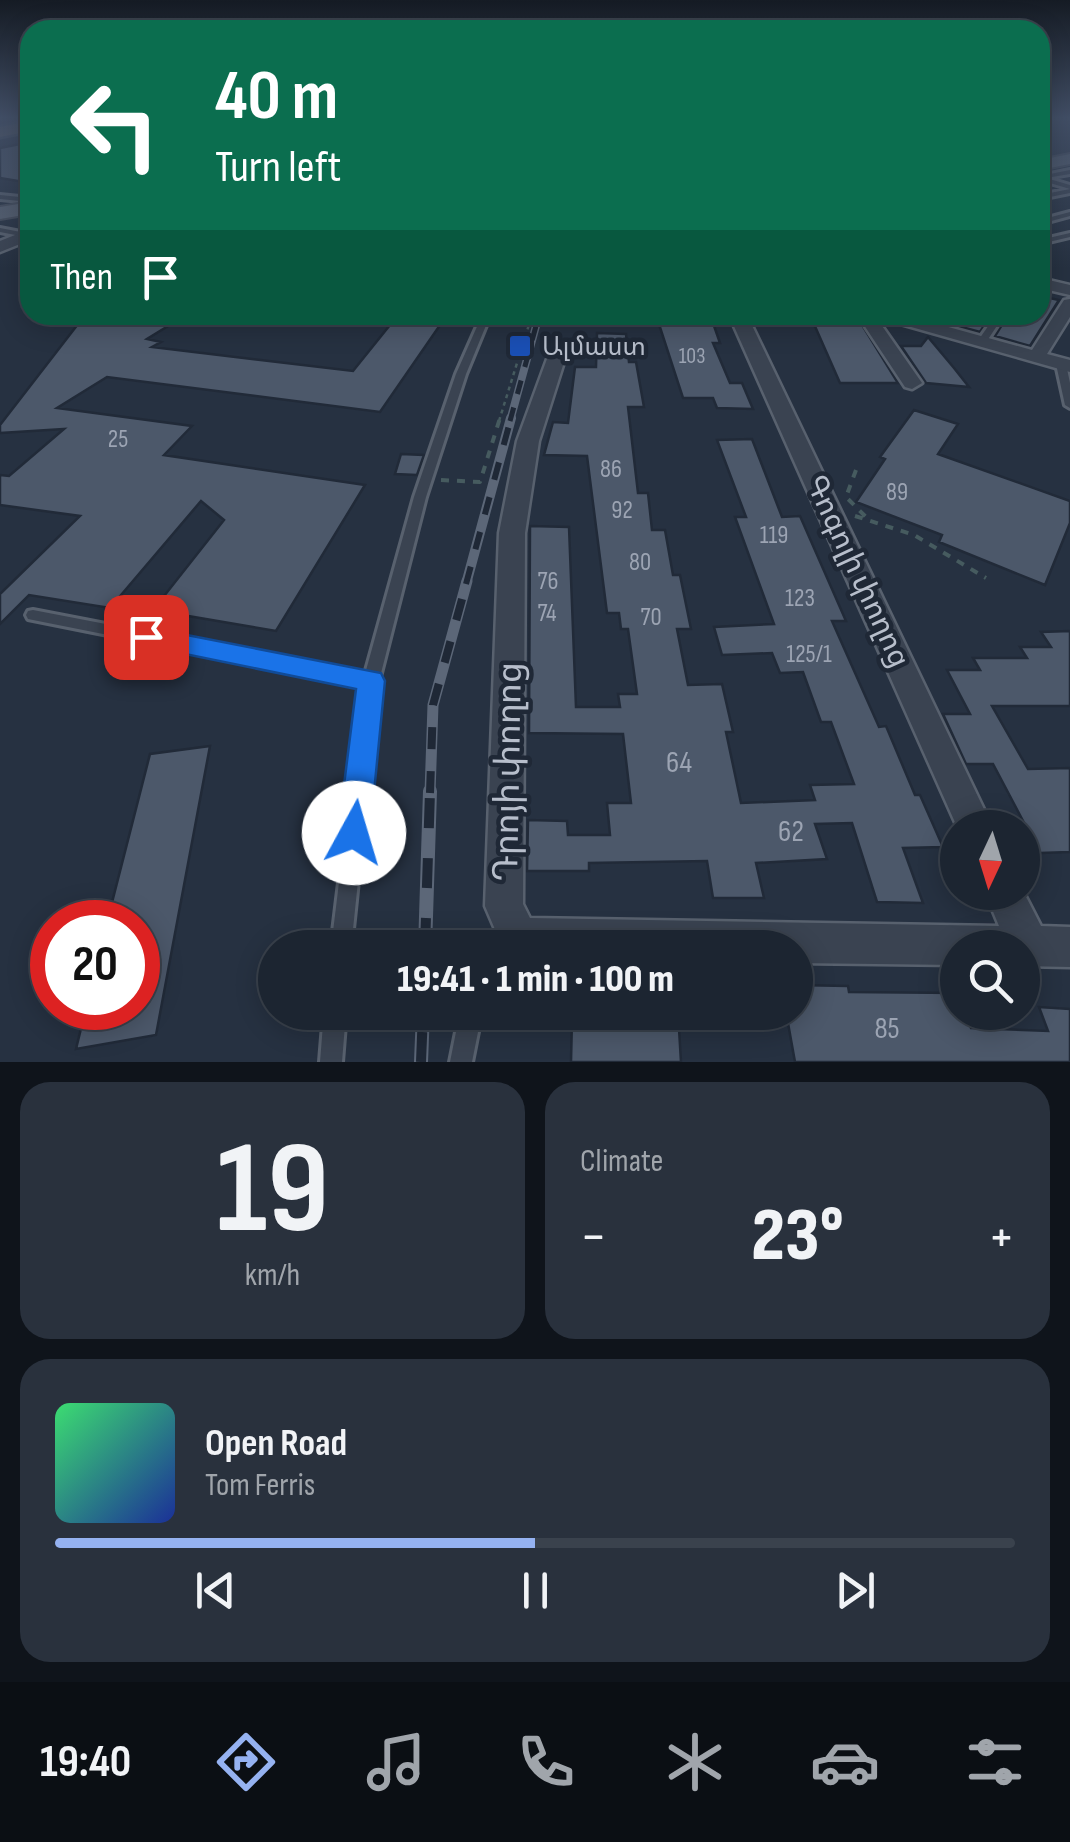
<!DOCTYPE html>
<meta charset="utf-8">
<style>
body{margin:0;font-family:"Sofia Sans Condensed","Noto Sans Armenian",sans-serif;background:#29313d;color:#f1f3f6;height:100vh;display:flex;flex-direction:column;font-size:38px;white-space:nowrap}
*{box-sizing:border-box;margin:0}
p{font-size:32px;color:#a0a5ab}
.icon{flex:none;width:55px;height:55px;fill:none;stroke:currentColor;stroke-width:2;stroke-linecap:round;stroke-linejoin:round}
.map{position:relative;height:1062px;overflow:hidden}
.panel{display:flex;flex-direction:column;gap:20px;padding:20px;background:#0f141b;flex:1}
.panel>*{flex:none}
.banner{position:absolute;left:20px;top:20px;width:1030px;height:305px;border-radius:30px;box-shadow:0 5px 25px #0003,0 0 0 2px #3a424d;background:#0b6e4f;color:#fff;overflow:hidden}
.needle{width:65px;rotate:184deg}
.fabs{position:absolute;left:940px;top:810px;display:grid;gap:20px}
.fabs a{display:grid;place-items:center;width:100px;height:100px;border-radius:50%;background:#1c2531;box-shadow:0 5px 25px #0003,0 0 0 2px #3a424d;font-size:50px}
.speed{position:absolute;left:30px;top:900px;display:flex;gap:20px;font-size:50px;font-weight:700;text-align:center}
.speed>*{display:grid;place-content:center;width:130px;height:130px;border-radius:50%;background:#1c2531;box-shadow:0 5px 25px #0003,0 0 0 2px #3a424d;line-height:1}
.speed .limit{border:15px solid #d22;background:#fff;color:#111}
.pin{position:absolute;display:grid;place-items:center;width:85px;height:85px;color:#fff;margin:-42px;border-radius:20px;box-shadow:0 5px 15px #0006}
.me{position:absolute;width:110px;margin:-55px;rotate:6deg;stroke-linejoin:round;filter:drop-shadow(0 0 8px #0008)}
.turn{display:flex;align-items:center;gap:35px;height:210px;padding:0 30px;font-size:45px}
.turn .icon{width:130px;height:130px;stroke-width:2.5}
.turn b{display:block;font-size:70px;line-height:85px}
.then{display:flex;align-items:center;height:95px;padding:0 30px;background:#0003;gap:20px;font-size:38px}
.big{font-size:75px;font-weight:800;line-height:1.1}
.panel .widget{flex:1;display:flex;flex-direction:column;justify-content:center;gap:15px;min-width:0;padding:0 35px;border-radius:30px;background:#29313d}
.panel .dial{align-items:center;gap:0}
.dial b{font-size:130px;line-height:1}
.song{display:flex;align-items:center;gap:30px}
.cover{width:120px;height:120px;border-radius:15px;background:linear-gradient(135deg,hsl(140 70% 55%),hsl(230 70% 35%))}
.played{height:10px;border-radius:5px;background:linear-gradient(90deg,#95b2f1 50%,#3a424d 50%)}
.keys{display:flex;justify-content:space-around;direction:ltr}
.heat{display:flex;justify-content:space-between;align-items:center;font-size:55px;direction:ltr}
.panel .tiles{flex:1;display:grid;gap:20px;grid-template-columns:1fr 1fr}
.widget:last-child{grid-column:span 2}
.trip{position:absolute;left:258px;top:930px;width:555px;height:100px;border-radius:50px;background:#1c2531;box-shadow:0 5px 25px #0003,0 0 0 2px #3a424d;font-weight:800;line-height:100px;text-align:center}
.tabs{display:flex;height:160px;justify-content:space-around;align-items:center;background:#0b0f14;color:#a0a5ab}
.tabs .icon{width:70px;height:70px}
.tabs .current{color:#95b2f1}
.tabs b{font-size:45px;color:#f1f3f6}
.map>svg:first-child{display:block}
</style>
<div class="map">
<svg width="1070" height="1062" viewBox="0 0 1070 1062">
<rect width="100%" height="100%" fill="#263141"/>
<path fill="#4c586a" stroke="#212a38" stroke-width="2.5" d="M30 142V183L0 178V148Z
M1040 296 1059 300 1030 346 995 336 1008 315H1040Z
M85 315H186L147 339 161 342 152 347 353 371 398 315H447L380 412 107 377 57 408 192 426 164 455 365 485 276 631 153 610 224 520 201 501 110 608 29 595 0 624V594L80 516 0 505V475L9 476 64 429 0 433V425Z
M656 315H707L712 320 720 343H713L730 383H742L753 409 717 408 713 398H683Z
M810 315H856L898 383H840Z
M947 315H991L980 332 943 322Z
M597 333 626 334 629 362H636L644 407H628L638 493H648L652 530H665L673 575H680L691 629H677L688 685 722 684 733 732H726L741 803 815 800 810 785 854 784 831 722H821L803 672 780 673 772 653 722 655 714 627 774 624 735 517H746L717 440 752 439 782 517 800 516 846 621H832L879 727 886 726 915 795H920L943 847 903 848 923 903 877 902 852 823 815 824 827 859 756 863 764 898H713L707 861 589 863V871H527L528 820 567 821 568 835H610L607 803H631L623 734 529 733 530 526 569 527 576 707H620L618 694H637L628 629H621L619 613H607L587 456 544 455 553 422 568 423 575 367H596Z
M928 337 954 368 969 387 926 383 901 346H921Z
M914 410 958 424 938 454 1070 501V523L1045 585 939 542 942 535 856 502 885 459 880 457Z
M401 454 424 455 417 475 395 474Z
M1070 631V706H992L1028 769 1070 768V852L1040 853 993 764H966L943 714H970L947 670H980L973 658H1027L1020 647H1051L1041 632Z
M210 746 156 1035 76 1049 86 1008H138V922H107L150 754Z
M795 985 848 986 849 992 958 993V1012H966L971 1028 1048 1031 1039 1007 1070 1009V1062H795L786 1012H795Z
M628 1012H678L681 1062H571L572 1019 628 1024Z"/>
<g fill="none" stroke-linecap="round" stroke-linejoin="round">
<defs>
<path id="service" d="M1070 170V174L1046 178 1070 185V189L1040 180V176Z
M1070 189V193L1040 199V195Z
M0 195 30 198V202L0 199Z
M1070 212V216L1040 224V220Z
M0 228 26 233 30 235 26 237 0 232Z
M1070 233V237L1040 244V240Z
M486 315H495L487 323 466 374 426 497 379 681 351 948H331L363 686 28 619 26 615 28 611 33 610 365 674 414 497 456 374 479 322Z
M934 315H943L932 329H926L925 327Z
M996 315H1004L985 344H979L977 342Z
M1061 361 1066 364 1070 383V408L1065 405 1056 364Z
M324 1012H346L342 1062H320Z
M460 1012H482L472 1062H450Z"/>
<path id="minor" d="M1040 278 1070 285V295L1040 288Z
M1070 299V317L1047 354 1070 360V372L883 319 880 323 922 383 912 389 905 387 862 322 868 315H905L1032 350 1064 300Z
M729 315H747L993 828 958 829Z
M556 353 565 359 539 441 525 533 523 904 530 918 999 926 985 892H1022V889L1041 926 1070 927V967L1022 966V948H958V965L795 963V948H503L485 906 499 533 517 441 547 359Z"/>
<path id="tertiary" d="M30 229V240L0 252V241Z"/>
<path id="primary" d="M1070 154V164L1040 170V160Z
M30 202V214L0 219V207Z"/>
<path id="trunk" d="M30 121V131L0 137V127Z"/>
</defs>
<use href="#service" stroke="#58616e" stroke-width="6"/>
<use href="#minor" stroke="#58616e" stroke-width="5"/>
<use href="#tertiary" stroke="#58616e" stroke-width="5"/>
<use href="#primary" stroke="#444c5a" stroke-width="4"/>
<use href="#trunk" stroke="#454e5b" stroke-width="5"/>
<path stroke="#465b5f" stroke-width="2.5" stroke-dasharray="4 4" stroke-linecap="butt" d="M499 421 532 315"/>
<path stroke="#465b5f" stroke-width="4" stroke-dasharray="8 8" stroke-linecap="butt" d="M856 470 846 497 866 517
M441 480 480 482 500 418
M855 516 914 535 986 578"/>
<use href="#service" fill="#3a4351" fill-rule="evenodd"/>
<use href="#minor" fill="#3a4351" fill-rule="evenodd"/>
<use href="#tertiary" fill="#3a4351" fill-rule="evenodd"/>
<use href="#primary" fill="#586271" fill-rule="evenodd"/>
<use href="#trunk" fill="#686664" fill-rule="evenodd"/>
<defs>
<path id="rail-far3" d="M510 421 539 315"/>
<path id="rail-far2" d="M466 584 511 418"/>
<path id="rail-far1" d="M430 793 433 705 467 581"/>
<path id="rail" d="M425 948 430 791
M421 1062 423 1012"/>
</defs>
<use href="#rail-far3" stroke="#5c6778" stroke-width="8"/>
<use href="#rail-far2" stroke="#5c6778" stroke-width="10"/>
<use href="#rail-far1" stroke="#5c6778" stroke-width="11"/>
<use href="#rail" stroke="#5c6778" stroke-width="14"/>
<use href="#rail-far3" stroke="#1f2836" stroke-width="5" stroke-dasharray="14" stroke-linecap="butt"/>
<use href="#rail-far2" stroke="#1f2836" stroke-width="6" stroke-dasharray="18" stroke-linecap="butt"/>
<use href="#rail-far1" stroke="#1f2836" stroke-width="8" stroke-dasharray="22" stroke-linecap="butt"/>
<use href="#rail" stroke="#1f2836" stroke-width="10" stroke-dasharray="30" stroke-linecap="butt"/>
</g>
<linearGradient id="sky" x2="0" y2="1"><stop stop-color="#151b24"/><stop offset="0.44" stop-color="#414e65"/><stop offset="1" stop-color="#414e65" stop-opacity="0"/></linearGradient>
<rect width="1070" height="268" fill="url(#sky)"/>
<path fill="#1a73e8" stroke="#114b97" stroke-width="2.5" d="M146 627 381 673 385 681 370 833 366 845 354 849 342 845 338 833 356 689 136 644 133 637 136 630Z"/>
<rect fill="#1a4fb4" stroke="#1f2836" stroke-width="4" x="508" y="334" width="24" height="24" rx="5"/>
<g text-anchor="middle" stroke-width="9" stroke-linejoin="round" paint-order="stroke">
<g font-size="22" fill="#9ca4b3">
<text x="692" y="363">103</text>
</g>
<g font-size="25" fill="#b7becb" stroke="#1f2836" text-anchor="start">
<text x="542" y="355">Ալմաստ</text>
</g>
<g font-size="25" fill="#9ca4b3">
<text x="118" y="447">25</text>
<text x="611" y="477">86</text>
<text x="897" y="500">89</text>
<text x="622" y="518">92</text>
<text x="774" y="543">119</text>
<text x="640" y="570">80</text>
<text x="548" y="589">76</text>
<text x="800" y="606">123</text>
<text x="547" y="621">74</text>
<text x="651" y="625">70</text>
<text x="809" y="662">125/1</text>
</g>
<g font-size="30" fill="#b7becb" stroke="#1f2836">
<text transform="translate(858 571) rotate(65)" y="10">Գոգոլի փողոց</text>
</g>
<g font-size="30" fill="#9ca4b3">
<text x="679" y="772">64</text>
<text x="791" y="841">62</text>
<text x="887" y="1038">85</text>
</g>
<g font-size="35" fill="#b7becb" stroke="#1f2836">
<text transform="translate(507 772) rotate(-89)" y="12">Դրոյի փողոց</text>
</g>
</g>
</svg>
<div class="fabs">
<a><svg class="needle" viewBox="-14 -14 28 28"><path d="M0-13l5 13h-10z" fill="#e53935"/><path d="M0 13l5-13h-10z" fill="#a0a5ab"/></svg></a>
<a><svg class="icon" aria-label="search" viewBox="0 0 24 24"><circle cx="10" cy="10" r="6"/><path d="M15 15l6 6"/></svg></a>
</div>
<div class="speed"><div class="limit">20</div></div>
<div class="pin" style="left:146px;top:637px;background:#d93025"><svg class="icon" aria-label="arrive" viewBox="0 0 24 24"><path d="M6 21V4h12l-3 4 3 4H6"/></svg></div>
<svg class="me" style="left:354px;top:833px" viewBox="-20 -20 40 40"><circle r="19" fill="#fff"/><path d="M0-13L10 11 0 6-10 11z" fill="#1a73e8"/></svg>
<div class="trip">19:41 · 1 min · 100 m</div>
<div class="banner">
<div class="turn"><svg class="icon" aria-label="left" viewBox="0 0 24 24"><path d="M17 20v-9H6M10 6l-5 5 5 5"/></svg><div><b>40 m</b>Turn left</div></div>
<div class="then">Then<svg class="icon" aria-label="arrive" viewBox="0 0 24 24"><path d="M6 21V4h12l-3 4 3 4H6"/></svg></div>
</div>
</div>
<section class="panel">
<div class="tiles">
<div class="widget dial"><b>19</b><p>km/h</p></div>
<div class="widget"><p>Climate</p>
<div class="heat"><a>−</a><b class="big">23°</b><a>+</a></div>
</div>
<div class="widget">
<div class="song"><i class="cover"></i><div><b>Open Road</b><p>Tom Ferris</p></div></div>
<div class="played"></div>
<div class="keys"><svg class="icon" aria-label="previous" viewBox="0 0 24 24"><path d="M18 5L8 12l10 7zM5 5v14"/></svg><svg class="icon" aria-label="pause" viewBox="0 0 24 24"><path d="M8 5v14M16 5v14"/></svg><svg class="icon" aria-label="next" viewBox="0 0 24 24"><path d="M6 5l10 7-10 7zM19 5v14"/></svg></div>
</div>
</div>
</section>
<nav class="tabs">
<b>19:40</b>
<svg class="icon current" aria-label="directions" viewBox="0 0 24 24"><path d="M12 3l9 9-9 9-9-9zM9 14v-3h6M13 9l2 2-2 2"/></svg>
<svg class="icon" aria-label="music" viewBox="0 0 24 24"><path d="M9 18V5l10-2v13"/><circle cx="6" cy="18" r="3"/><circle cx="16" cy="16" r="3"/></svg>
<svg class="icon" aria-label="phone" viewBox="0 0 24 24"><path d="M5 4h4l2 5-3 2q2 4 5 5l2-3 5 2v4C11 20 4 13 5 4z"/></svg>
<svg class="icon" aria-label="climate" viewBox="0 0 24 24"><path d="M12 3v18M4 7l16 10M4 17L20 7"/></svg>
<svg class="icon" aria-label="car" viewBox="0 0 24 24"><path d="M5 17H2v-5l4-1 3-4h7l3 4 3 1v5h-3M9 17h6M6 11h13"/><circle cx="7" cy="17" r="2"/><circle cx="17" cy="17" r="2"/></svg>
<svg class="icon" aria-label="filters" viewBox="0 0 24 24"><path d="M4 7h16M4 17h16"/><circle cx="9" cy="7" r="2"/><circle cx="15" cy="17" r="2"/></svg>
</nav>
